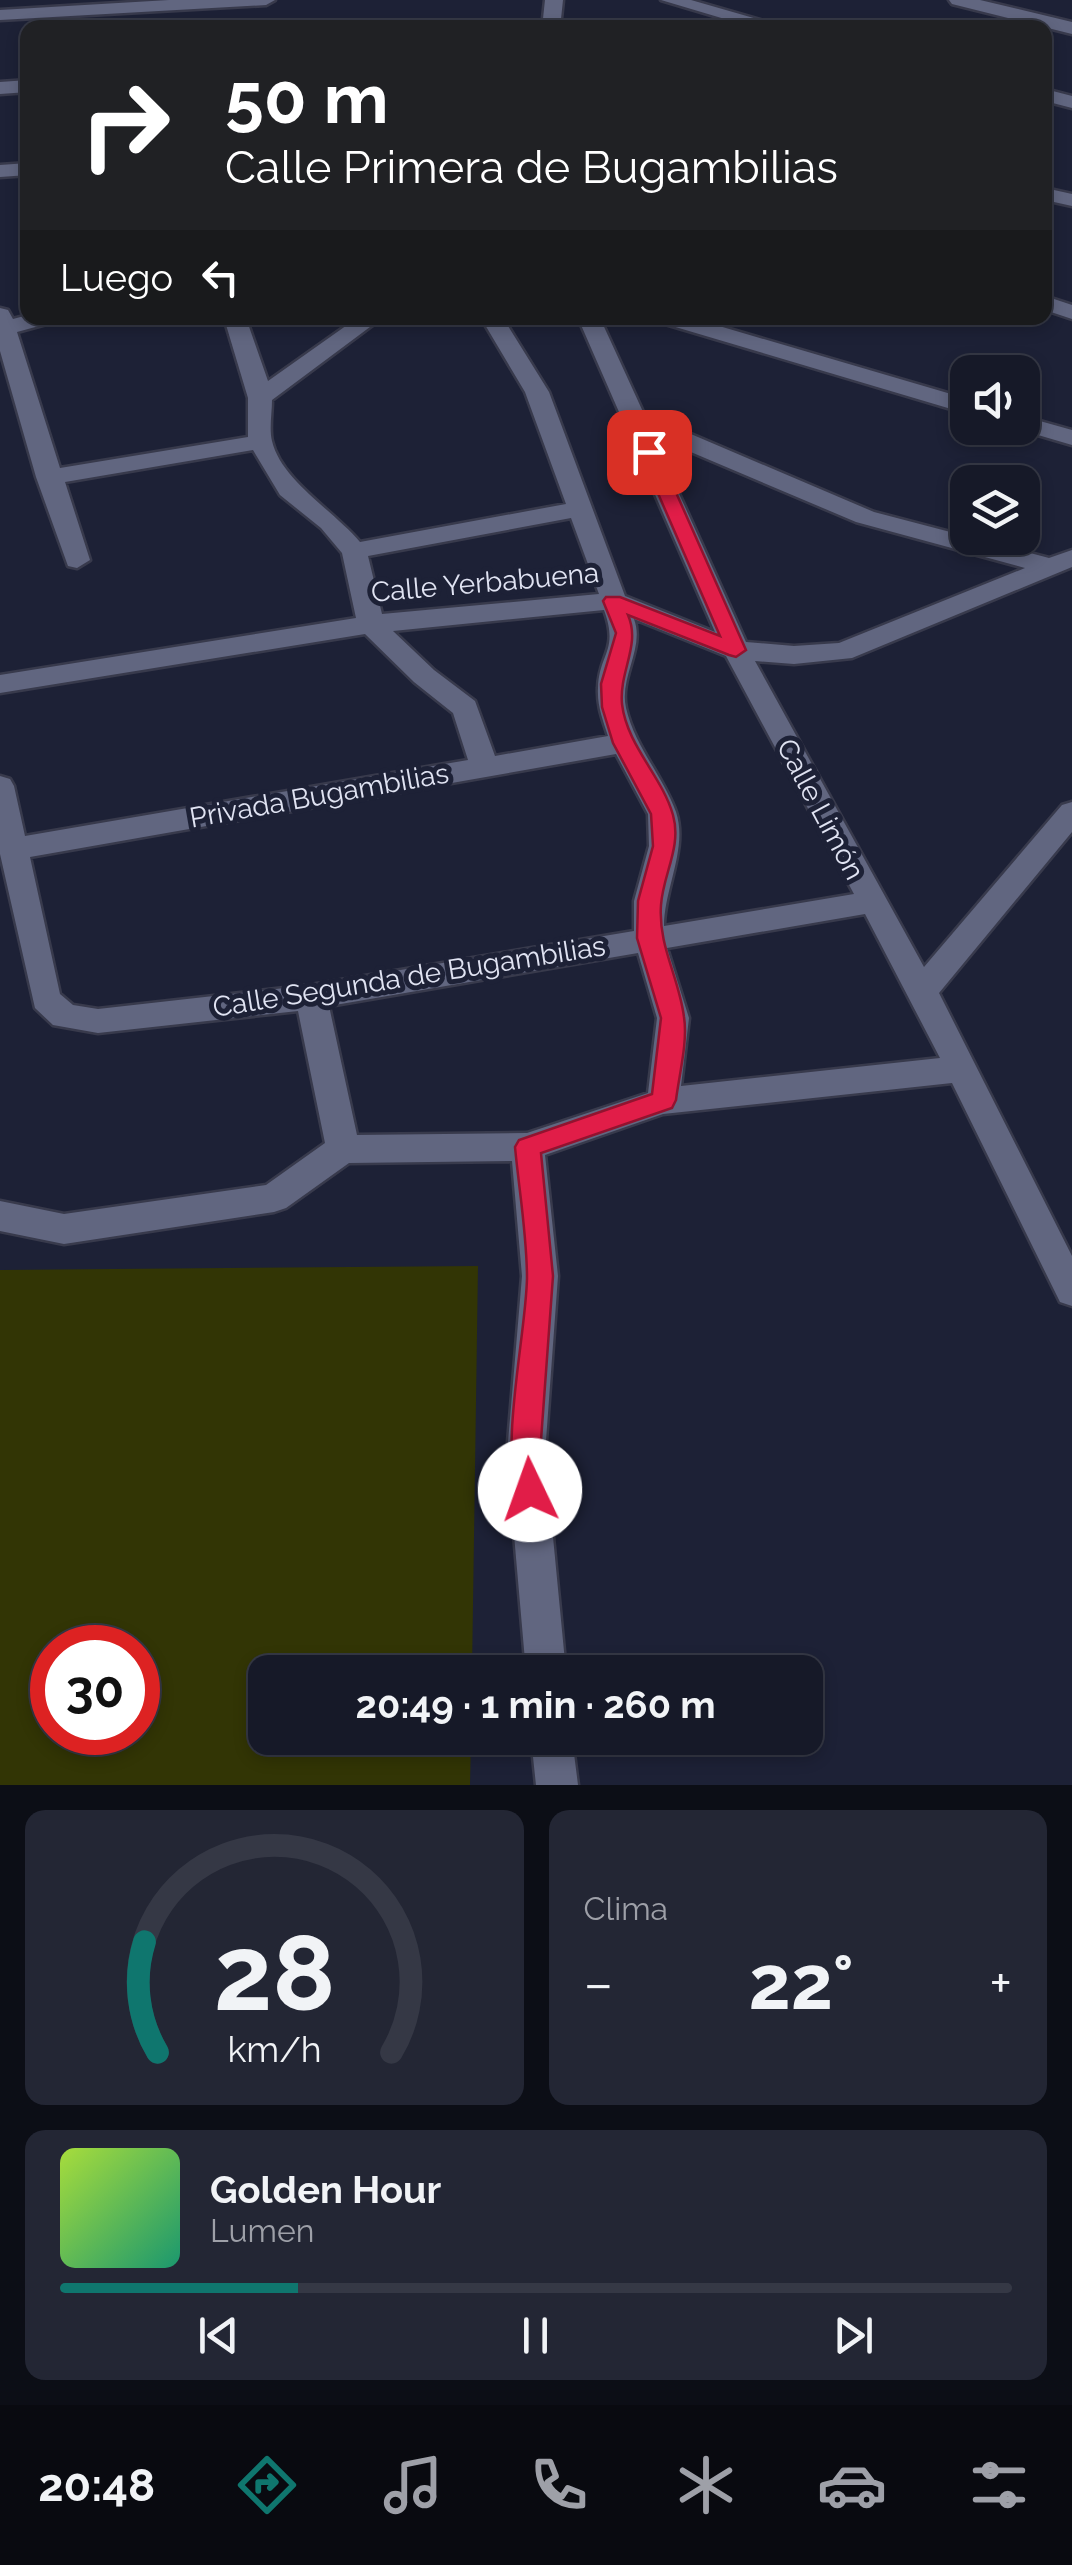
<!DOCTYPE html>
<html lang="es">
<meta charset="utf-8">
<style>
body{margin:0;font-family:Raleway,sans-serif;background:#232634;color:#f1f3f6;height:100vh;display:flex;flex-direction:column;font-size:38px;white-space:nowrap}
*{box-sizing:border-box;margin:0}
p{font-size:32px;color:#9ea0a8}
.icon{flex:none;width:55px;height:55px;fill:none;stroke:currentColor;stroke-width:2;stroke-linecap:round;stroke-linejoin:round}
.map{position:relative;height:1785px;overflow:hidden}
.side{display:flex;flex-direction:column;gap:25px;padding:25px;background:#0c0e16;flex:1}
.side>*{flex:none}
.banner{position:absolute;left:20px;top:20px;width:1032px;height:305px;border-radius:20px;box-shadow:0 5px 15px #0003,0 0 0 2px #353845;background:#202124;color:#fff;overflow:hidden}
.tools{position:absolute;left:950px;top:355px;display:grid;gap:20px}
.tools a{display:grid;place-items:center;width:90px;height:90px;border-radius:20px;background:#161928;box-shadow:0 5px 15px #0003,0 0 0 2px #353845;font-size:50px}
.speed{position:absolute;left:30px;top:1625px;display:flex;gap:20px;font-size:50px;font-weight:700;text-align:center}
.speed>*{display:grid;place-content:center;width:130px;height:130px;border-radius:50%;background:#161928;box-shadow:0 5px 15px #0003,0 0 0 2px #353845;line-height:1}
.speed .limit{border:15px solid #d22;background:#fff;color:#111}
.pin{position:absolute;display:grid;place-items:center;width:85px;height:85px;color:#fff;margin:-42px;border-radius:20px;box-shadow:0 5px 15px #0006}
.me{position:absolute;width:110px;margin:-55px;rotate:357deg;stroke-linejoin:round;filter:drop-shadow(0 0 8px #0008)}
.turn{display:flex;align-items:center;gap:35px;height:210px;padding:0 40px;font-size:45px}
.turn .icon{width:130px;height:130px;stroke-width:2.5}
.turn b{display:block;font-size:70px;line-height:85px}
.then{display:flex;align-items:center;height:95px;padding:0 40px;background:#0003;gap:20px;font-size:38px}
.big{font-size:75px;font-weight:700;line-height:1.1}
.side .tile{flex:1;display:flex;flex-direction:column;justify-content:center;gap:15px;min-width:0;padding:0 35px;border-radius:20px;background:#232634}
.side .dial{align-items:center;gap:0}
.dial svg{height:260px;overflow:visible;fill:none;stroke:#353845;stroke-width:7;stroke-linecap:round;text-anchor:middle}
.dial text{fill:#f1f3f6;stroke:none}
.song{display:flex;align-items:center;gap:30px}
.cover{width:120px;height:120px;border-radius:15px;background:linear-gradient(135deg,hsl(80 70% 55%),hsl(160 70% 35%))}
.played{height:10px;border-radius:5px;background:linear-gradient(90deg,#0f766e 25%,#353845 25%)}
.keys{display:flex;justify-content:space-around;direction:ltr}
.heat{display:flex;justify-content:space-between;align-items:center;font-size:55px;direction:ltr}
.side .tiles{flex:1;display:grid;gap:25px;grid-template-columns:1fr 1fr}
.tile:last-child{grid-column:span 2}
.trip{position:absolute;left:248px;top:1655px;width:575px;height:100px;border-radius:20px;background:#161928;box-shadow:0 5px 15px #0003,0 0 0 2px #353845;font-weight:700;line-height:100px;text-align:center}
.dock{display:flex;height:160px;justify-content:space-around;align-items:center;background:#090a10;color:#9ea0a8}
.dock .icon{width:70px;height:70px}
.dock .selected{color:#0f766e}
.dock b{font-size:45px;color:#f1f3f6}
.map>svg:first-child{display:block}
</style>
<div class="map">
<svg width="1072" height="1785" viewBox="0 0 1072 1785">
<rect width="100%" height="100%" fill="#1d2136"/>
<path fill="#323505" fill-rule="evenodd" d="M478 1266 472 1672H265V1738H471L470 1785H0V1270ZM52 1648H138V1732H52Z"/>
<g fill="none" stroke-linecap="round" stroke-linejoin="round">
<defs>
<path id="street" d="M169 0H275L266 5 0 20V10Z
M545 0H563L560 28H542Z
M661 0H691L788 28H755Z
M949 0H980L1072 22V34L952 4Z
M28 80V92L0 94V82Z
M1045 89 1072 96V108L1045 101Z
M28 163V175L0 177V165Z
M1045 188 1072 194V206L1045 200Z
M1045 296 1072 305V319L1045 310Z
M0 308 8 310 13 319 28 315 53 318 50 323 17 332 60 468 248 437V398L224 318H246L268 381 357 318H382L272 400C272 413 269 429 272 441 281 480 334 511 360 542L566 504 525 392 481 318H503L549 392 625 596 715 632 578 318H600L644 414 874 512 1049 558 1072 550V567L852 658 794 664 755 661 924 967 1062 805 1072 802V832L939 993 1072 1256V1306L1060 1302 952 1083 663 1114 545 1155 558 1276 545 1454 566 1672H526L507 1454 522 1276 512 1161 349 1163 286 1208 274 1212 64 1244 0 1231V1201L64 1214 266 1185 325 1143 298 1011 98 1033 53 1025 35 1008 0 854V776L10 779 14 786 25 836 468 760 453 713 414 682 365 634 0 693V675L356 618 342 553 321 528 280 495 253 450 65 482 90 560 77 568 68 566 36 477 0 351ZM653 436 856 522 1025 568 839 643 794 646 746 642ZM571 518 599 594 382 614 368 556ZM604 610C619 651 599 653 598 688 597 706 603 720 608 736L495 756 475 701 434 670 393 631ZM634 619 726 656 854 894 664 926C664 889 688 848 676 812 663 776 635 747 626 708 619 677 645 648 634 619ZM616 754 648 814 649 846 634 901V931L311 985 98 1009 73 1005 60 994 30 857ZM865 914 940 1058 681 1086 689 1018 667 948ZM638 953 657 1018 648 1093 527 1133 357 1135 329 1006Z
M659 318H692L968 399V414L662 323Z
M1022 416 1072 430V445L1014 428H1022Z
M531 1738H572L578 1785H536Z"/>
</defs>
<use href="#street" stroke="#383a4c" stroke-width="5"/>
<use href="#street" fill="#616680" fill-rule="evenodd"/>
</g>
<path fill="#e11d48" stroke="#92132f" stroke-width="2.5" d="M649 447 658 452 746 650 736 657 729 655 628 615C641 645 619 671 622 704 627 746 662 776 673 815 682 847 663 874 661 905 658 946 679 977 684 1017 688 1042 679 1075 676 1100L672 1108 541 1153 553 1276 540 1454 544 1490 540 1500 530 1504 520 1500C498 1451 526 1336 527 1278 527 1235 519 1190 515 1147L519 1140 652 1094 661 1018 637 938 638 901 653 846 651 814 613 743 602 707 601 684 616 633 603 601 606 597H620L720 636 640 452Z"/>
<g text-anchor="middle" stroke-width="10" stroke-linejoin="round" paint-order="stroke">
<g font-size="28" fill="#e0e3f2" stroke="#1d2136">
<text transform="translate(485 582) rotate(-5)" y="10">Calle Yerbabuena</text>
<text transform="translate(319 795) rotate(-10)" y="10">Privada Bugambilias</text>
<text transform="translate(821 809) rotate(62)" y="10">Calle Limón</text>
<text transform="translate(409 976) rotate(-9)" y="10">Calle Segunda de Bugambilias</text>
</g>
</g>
</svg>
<div class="tools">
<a><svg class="icon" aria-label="sound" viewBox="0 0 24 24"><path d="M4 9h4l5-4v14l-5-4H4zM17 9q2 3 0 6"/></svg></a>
<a><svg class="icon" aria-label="layers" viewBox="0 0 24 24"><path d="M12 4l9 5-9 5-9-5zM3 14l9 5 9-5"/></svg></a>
</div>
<div class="speed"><div class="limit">30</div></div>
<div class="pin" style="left:649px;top:452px;background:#d93025"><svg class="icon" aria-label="arrive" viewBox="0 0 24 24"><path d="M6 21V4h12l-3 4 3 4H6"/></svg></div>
<svg class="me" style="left:530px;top:1490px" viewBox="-20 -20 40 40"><circle r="19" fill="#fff"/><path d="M0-13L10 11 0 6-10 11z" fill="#e11d48"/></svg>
<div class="trip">20:49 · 1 min · 260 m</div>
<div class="banner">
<div class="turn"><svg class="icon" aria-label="right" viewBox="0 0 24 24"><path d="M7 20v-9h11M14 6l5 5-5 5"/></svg><div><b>50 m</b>Calle Primera de Bugambilias</div></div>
<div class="then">Luego<svg class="icon" aria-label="left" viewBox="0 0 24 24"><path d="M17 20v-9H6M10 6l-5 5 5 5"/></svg></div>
</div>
</div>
<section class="side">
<div class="tiles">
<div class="tile dial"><svg viewBox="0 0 100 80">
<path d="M14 69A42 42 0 1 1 86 69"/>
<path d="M14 69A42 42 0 0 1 10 35" stroke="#0f766e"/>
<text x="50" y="56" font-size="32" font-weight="700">28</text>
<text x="50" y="72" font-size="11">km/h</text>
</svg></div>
<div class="tile"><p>Clima</p>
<div class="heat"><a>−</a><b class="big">22°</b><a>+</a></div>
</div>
<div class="tile">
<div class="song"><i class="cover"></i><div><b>Golden Hour</b><p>Lumen</p></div></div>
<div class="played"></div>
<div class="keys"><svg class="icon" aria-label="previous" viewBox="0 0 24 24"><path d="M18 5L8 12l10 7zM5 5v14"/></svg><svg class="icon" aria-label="pause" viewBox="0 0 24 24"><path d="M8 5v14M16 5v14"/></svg><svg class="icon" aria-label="next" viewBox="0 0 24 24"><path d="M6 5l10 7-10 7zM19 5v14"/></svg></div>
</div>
</div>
</section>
<nav class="dock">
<b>20:48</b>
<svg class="icon selected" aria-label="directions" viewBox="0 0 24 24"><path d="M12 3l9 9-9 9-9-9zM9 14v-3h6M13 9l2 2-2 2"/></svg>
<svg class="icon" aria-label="music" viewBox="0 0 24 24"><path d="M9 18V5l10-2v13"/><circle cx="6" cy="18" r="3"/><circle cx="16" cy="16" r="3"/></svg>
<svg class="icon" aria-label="phone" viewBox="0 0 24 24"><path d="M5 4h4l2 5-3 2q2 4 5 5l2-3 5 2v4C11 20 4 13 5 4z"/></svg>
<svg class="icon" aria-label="climate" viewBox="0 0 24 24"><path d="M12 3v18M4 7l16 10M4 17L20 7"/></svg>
<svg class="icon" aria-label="car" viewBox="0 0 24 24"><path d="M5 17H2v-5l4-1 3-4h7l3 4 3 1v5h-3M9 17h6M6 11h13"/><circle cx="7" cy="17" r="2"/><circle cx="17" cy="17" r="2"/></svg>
<svg class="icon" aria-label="filters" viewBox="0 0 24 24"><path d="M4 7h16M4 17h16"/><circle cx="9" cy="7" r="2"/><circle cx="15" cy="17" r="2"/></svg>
</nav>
